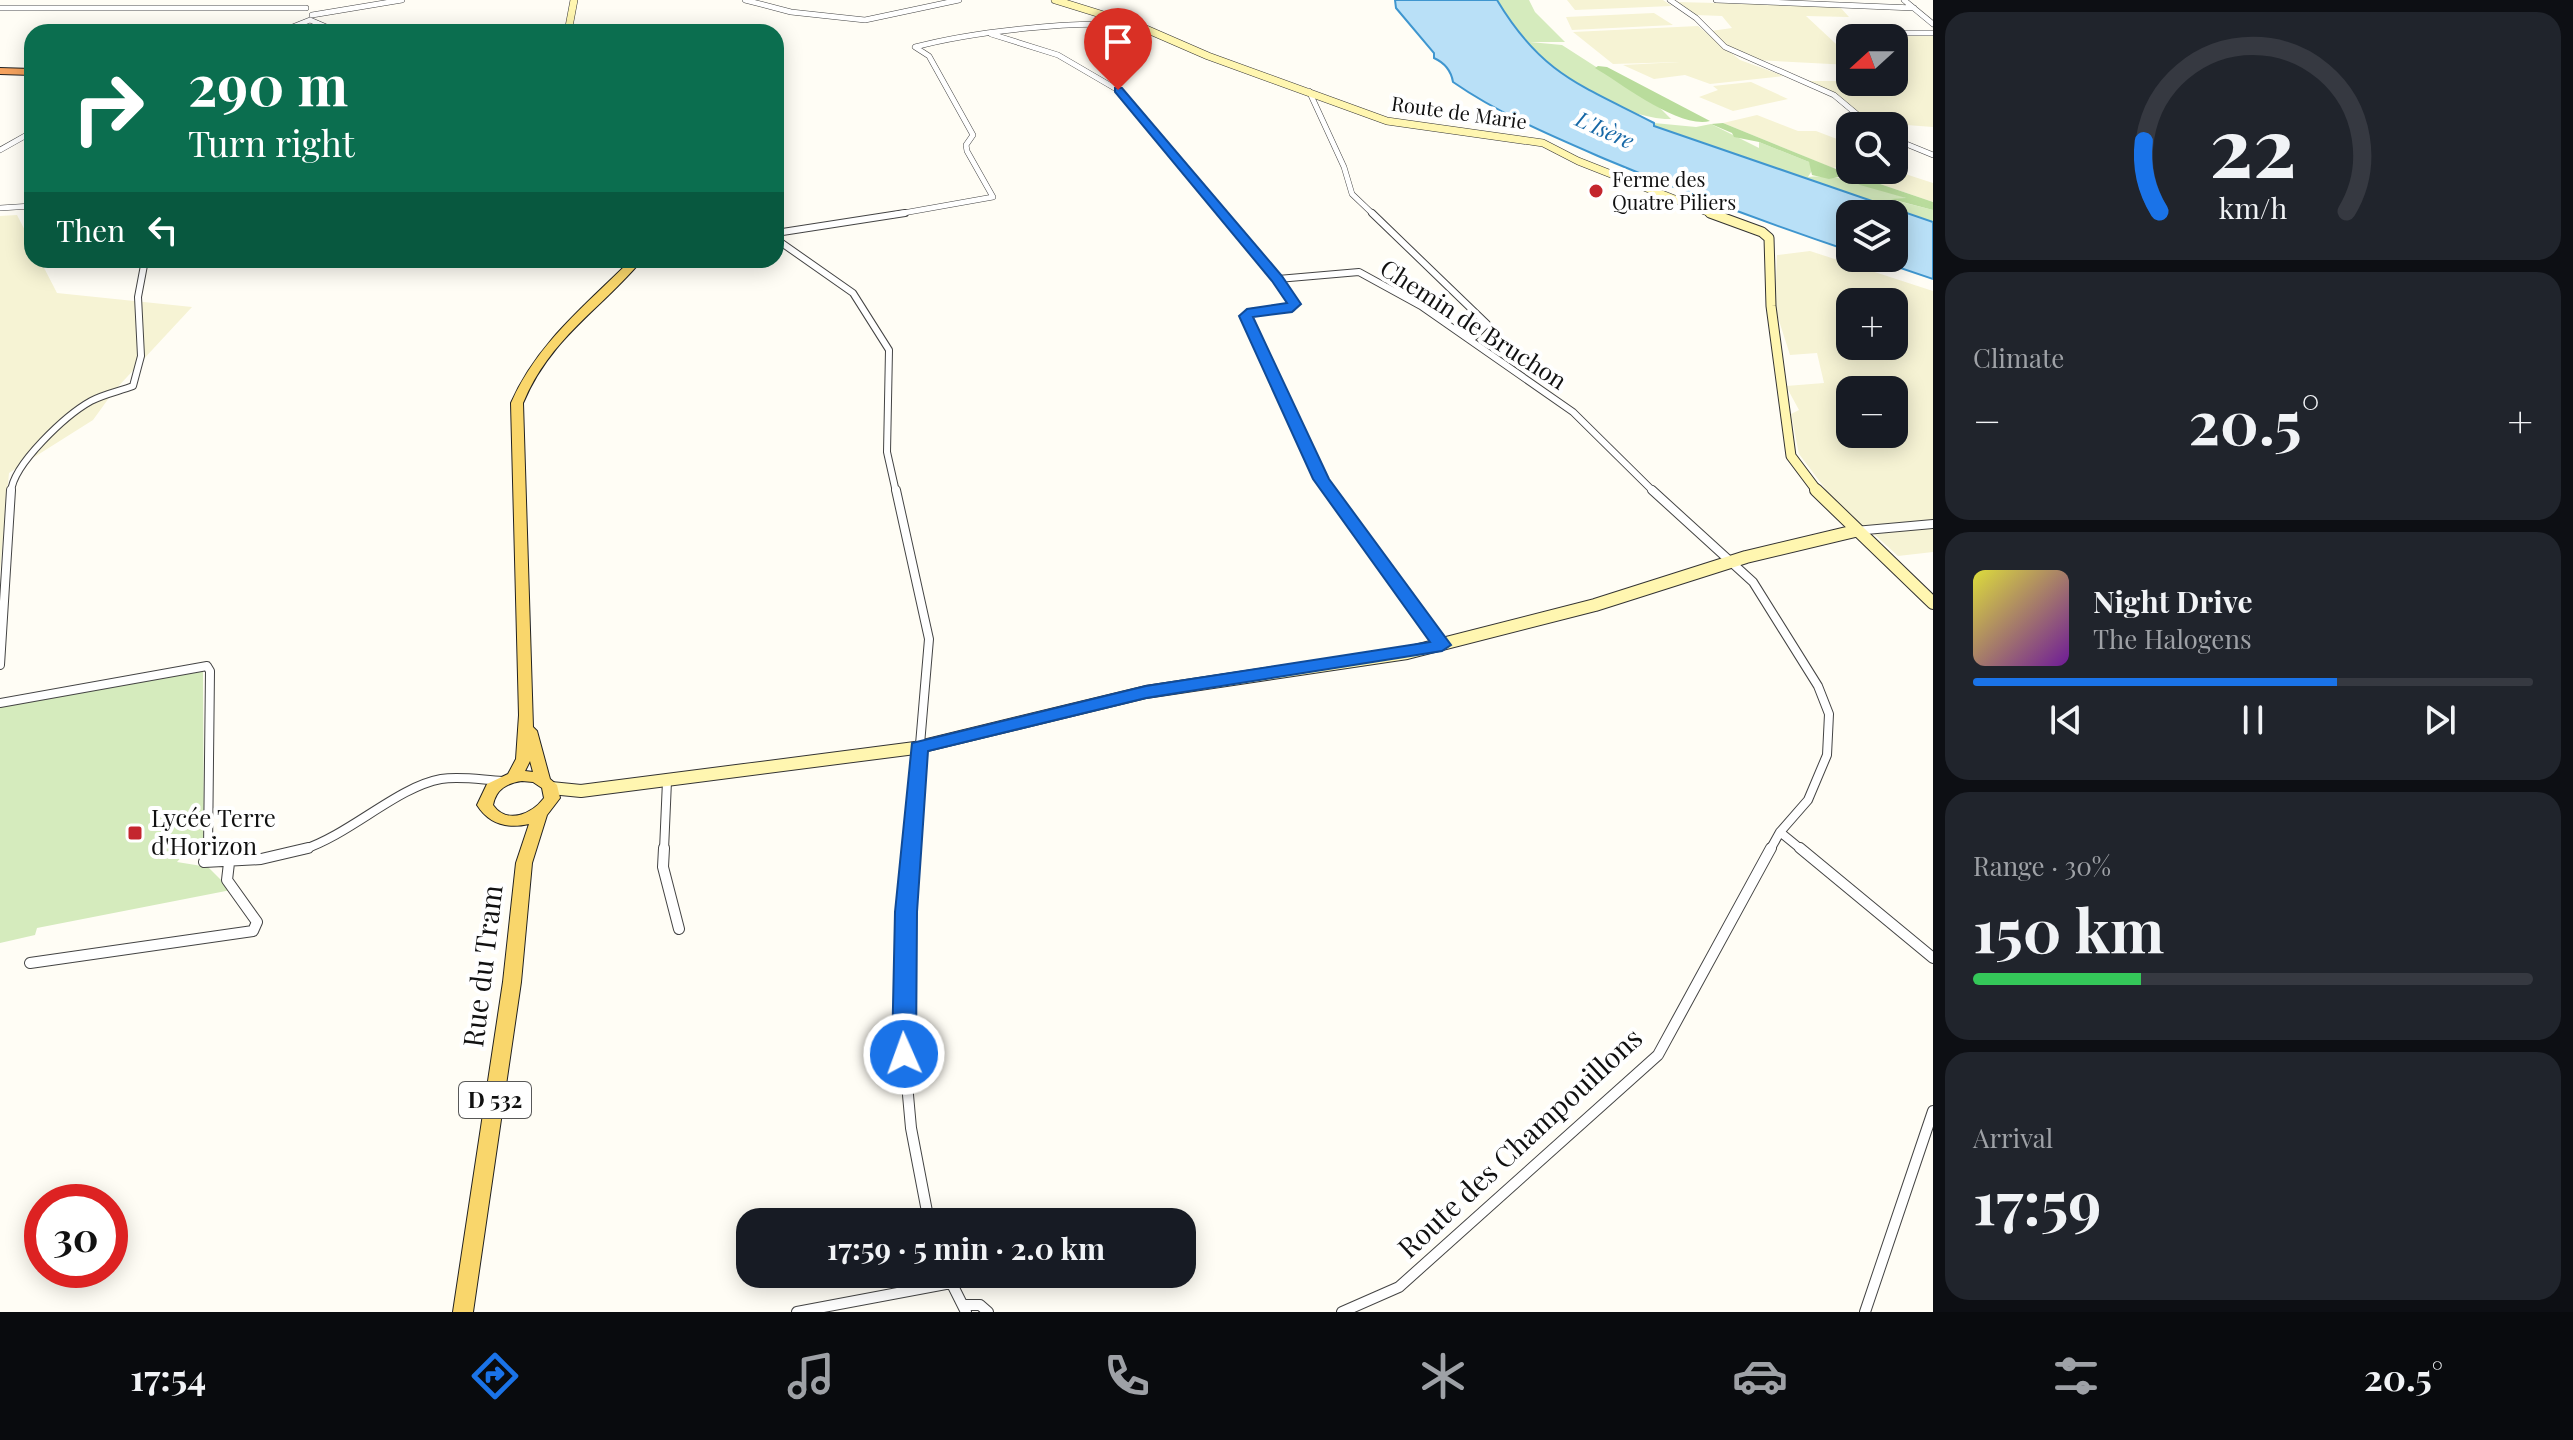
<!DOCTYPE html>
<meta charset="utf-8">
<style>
body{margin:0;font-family:"Playfair Display",serif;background:#20242c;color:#f1f3f6;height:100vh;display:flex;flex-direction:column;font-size:30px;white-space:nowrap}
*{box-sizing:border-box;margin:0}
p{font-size:26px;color:#9ea1a6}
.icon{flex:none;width:44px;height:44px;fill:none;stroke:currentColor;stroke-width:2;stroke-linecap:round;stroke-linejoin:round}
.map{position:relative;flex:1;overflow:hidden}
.side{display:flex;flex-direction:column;gap:12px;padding:12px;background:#0d0f14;width:640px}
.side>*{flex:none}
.banner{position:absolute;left:24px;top:24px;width:760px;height:244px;border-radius:24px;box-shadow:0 4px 20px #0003;background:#0b6e4f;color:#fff;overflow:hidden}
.needle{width:52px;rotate:249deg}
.controls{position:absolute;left:1836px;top:24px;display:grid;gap:16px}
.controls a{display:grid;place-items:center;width:72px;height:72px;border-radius:16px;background:#171b24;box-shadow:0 4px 20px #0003;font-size:40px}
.speed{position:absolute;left:24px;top:1184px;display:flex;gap:16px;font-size:40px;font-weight:700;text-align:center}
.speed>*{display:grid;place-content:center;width:104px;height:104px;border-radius:50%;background:#171b24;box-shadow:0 4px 20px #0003;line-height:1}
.speed .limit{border:12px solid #d22;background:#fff;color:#111}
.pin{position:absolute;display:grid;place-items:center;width:68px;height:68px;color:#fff;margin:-82px -34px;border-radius:50% 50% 50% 0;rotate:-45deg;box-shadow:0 0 8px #0007}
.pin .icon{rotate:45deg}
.me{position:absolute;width:88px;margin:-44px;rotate:358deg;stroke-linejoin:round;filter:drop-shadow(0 0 6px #0008)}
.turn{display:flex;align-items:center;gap:28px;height:168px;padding:0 32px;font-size:36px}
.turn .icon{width:104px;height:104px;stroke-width:2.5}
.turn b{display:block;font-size:56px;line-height:68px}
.then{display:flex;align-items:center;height:76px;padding:0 32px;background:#0003;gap:16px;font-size:30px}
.big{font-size:60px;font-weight:700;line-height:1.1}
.side .widget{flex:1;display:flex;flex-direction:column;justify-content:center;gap:12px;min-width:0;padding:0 28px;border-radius:24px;background:#20242c}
.side .dial{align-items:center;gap:0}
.dial svg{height:208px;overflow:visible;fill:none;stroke:#363941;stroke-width:7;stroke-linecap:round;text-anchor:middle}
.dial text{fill:#f1f3f6;stroke:none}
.song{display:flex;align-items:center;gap:24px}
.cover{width:96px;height:96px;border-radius:12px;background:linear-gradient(135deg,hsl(60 70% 55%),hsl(280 70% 35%))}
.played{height:8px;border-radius:4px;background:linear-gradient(90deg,#1a73e8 65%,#363941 65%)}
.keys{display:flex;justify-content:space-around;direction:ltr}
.heat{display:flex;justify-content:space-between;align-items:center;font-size:44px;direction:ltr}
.charge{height:12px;border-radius:6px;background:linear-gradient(90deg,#34c759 30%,#363941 0)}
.trip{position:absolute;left:736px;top:1208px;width:460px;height:80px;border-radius:24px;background:#171b24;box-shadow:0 4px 20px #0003;font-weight:700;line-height:80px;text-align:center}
.tab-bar{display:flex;height:128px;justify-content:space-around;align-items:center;background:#090b0e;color:#9ea1a6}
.tab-bar .icon{width:56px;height:56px}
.tab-bar .current{color:#1a73e8}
.tab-bar b{font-size:36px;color:#f1f3f6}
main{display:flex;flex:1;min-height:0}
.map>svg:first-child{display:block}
</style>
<main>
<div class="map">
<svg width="1933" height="1312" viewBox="0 0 1933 1312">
<rect width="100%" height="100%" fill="#fffdf5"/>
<path fill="#f6f3d4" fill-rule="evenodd" d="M1567 0H1663L1672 6 1575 10Z
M1675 2 1839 6 1849 17 1806 16 1850 57V65L1754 60 1728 47 1711 31 1732 28 1722 16 1696 15Z
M1654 13 1673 25 1572 30 1566 17Z
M1698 26 1740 60 1784 76 1710 84 1685 75 1654 79 1623 65 1680 62 1613 64 1573 32Z
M1851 34 1933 35V127L1866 122 1841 99 1806 81H1897L1894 38H1855Z
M1751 82 1788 99 1733 111 1699 97 1718 90 1713 86Z
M1757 115 1798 131H1816L1850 144V162L1833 168 1723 123Z
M1850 166V170H1893L1933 183V202L1836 169Z
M17 215 32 244V260H40L57 293 192 307 114 391 93 420 9 473 0 572V216Z
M1810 251 1933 291V522L1870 528 1858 524 1846 516 1799 454 1791 414 1799 410 1786 386 1824 383 1817 353 1790 355 1775 308 1777 255ZM1850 302H1894V346H1850ZM1850 390H1894V434H1850Z
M1933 528V552L1898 556 1874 534Z"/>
<path fill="#d5ebbd" d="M1497 0H1529L1535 12 1565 42H1530L1562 45 1660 108 1671 119C1626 120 1552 77 1524 42 1514 29 1506 14 1497 0Z
M1654 123 1696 127 1711 124 1759 148V142L1809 162 1813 169 1808 177C1844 174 1875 187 1909 199L1894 200 1933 210V222L1654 126Z
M196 668 203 672 204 848 199 856 183 855 177 862 208 867 231 890 37 928 35 935 0 943V707Z"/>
<path fill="#b9dc9c" d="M1598 66 1607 67 1710 121C1679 129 1621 83 1595 68Z
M1723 123 1836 169 1933 202V210L1891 199 1906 198 1860 185 1843 176 1829 179 1812 175 1809 162 1759 142 1734 137 1732 133 1711 124Z"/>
<path fill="#b9e0f7" stroke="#3f96cf" stroke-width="2" d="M1395 0H1497C1542 75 1581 85 1654 123V126L1933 222V279L1871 258H1894V214H1850V251C1767 223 1686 193 1605 159 1554 137 1499 114 1453 82 1451 70 1445 63 1434 58V53L1396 8Z"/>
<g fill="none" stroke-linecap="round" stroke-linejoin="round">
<defs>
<path id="street-far3" d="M745 0 791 12 865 20 959 0
M1670 0 1696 18 1725 47 1834 95 1871 126
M1716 0 1914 8
M1904 0 1933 24
M0 8H306
M312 15 402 0
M310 20 338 32
M280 32 310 20
M1842 33H1933
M991 34 1058 55 1118 90 1224 215
M1309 91 1344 167 1352 194 1374 215
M1894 139 1933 155
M0 150 32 132
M0 208 32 206
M892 215 993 197 967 151 966 145 973 135 929 56 915 47C970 32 1076 20 1132 26"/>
<path id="street-far2" d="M1222 213 1278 279 1294 304 1292 308 1251 312 1246 316 1321 479 1331 492
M1372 213 1487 324 1472 339
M776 233 905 213
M776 239 853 293 889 350 887 452 896 492
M1278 279 1359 272 1421 306 1573 412 1654 492
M11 492C13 464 66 415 91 401 104 394 120 391 133 386L141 356 138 297 145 260"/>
<path id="street-far1" d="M896 490 929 639 911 850
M1329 490 1442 645
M1652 490 1753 582 1818 686 1829 714 1827 755 1808 800 1780 832 1770 850
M1855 531 1933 524
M0 665 11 490
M0 703 207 666 210 671 208 850
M1780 832 1802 850
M302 850C351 834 397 787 441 779 461 776 482 780 503 781
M664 850 667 781"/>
<path id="street" d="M209 848 204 862 261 859 308 848
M664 848 663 867 679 929
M911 848 902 1029 911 1128 929 1222
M1800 848 1933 958
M30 963 253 931 257 922 227 880 229 863
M947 1274 966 1312
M964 1305H980L988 1312
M797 1312 951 1283
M1342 1312 1399 1287 1658 1055 1771 848
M1865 1312 1933 1111"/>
<path id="secondary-far2" d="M1055 0 1139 26 1208 56 1387 121 1543 143 1578 161 1715 215
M568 32 574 0"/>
<path id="secondary-far1" d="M1710 213 1762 232 1769 238 1771 306 1791 456 1818 492"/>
<path id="secondary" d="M1816 490 1933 603
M551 788 581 791 915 748 1146 692 1407 653 1595 605 1746 557 1855 531"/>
<path id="primary" d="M631 260H642C599 311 550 338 523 403L533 727 537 731 550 779 557 785 560 798 547 815 532 863 521 982 473 1312H453L503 982 516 863 529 824C507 829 489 824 477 805L487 784 508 774 516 759 519 715 511 403C537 343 586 305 631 260ZM530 761 533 772 525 771ZM522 781 533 782 542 788 544 798C532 814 507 825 493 805 496 789 507 783 522 781Z"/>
<path id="highway" d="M0 68 32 69V75L0 74Z"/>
</defs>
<use href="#street-far3" stroke="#444" stroke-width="6"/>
<use href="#street-far2" stroke="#444" stroke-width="8"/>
<use href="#street-far1" stroke="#444" stroke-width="10"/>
<use href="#street" stroke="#444" stroke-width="12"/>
<use href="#secondary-far2" stroke="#333" stroke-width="8"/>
<use href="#secondary-far1" stroke="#333" stroke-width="11"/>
<use href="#secondary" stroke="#333" stroke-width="14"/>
<use href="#primary" stroke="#222" stroke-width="2"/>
<use href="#highway" stroke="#222" stroke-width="2"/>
<use href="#street-far3" stroke="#fff" stroke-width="5"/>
<use href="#street-far2" stroke="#fff" stroke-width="6"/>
<use href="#street-far1" stroke="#fff" stroke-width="8"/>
<use href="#street" stroke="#fff" stroke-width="10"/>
<use href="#secondary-far2" stroke="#fff6b0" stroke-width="7"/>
<use href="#secondary-far1" stroke="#fff6b0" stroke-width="9"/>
<use href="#secondary" stroke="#fff6b0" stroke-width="12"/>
<use href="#primary" fill="#f9d66b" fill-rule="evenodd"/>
<use href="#highway" fill="#f5a25d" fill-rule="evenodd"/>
</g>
<path fill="#1a73e8" stroke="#114b97" stroke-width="2" d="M1115 88H1122L1282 276 1301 304 1292 312 1253 317 1329 479 1451 645 1442 651 1146 698 928 751 917 912 916 1054 912 1060H896L892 1054 895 912 912 743 1146 686 1430 642 1313 479 1239 316 1247 309 1287 303 1272 281 1115 92Z"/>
<g fill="#c4262e" stroke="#fff" stroke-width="3">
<circle cx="1596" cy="191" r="8"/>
<rect x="127" y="825" width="16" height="16" rx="4"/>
</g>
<g text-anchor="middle" stroke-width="8" stroke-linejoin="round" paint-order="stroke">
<g font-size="20" fill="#111" stroke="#fff">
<text transform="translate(1459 113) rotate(8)" y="7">Route de Marie</text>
</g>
<g font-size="20" fill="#111" stroke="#fff" text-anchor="start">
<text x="1612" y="187">Ferme des<tspan x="1612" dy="23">Quatre Piliers</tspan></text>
</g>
<g font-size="22" font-style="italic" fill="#1768a6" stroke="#fff">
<text transform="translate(1605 130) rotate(24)" y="8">L'Isère</text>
</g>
<rect fill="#fff" stroke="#585858" stroke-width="2" x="459" y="1082" width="72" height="36" rx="6"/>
<g font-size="22" font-weight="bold" fill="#111">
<text x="495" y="1108">D 532</text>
</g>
<g font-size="24" fill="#111" stroke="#fff">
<text transform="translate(1473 325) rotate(33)" y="8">Chemin de Bruchon</text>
</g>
<g font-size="24" fill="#111" stroke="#fff" text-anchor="start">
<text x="151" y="827">Lycée Terre<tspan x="151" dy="28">d'Horizon</tspan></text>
</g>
<g font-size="28" fill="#111" stroke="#fff">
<text transform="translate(483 966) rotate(-83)" y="10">Rue du Tram</text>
<text transform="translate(1520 1143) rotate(-43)" y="10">Route des Champouillons</text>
</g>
</g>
</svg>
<div class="controls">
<a><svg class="needle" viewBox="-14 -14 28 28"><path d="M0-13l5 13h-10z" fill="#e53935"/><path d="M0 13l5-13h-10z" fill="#9ea1a6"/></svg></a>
<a><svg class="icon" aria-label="search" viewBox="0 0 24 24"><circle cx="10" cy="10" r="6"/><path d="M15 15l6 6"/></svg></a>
<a><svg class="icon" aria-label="layers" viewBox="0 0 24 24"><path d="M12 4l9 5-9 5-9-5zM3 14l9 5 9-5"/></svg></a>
<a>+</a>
<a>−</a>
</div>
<div class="speed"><div class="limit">30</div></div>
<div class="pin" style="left:1118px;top:90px;background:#d93025"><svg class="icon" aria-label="arrive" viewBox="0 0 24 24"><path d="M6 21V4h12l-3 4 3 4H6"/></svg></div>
<svg class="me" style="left:904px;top:1054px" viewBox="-20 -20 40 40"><circle r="17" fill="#1a73e8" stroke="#fff" stroke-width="3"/><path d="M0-11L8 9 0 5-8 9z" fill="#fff"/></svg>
<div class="trip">17:59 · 5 min · 2.0 km</div>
<div class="banner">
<div class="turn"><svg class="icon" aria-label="right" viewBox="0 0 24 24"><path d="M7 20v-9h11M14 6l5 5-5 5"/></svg><div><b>290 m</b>Turn right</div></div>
<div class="then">Then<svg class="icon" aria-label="left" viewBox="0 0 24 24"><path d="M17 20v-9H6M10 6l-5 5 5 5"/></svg></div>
</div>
</div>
<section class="side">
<div class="widget dial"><svg viewBox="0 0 100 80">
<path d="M14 69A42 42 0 1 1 86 69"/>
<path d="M14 69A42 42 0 0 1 8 42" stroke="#1a73e8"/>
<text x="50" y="56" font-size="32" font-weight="700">22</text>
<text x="50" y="72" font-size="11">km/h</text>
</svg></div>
<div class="widget"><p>Climate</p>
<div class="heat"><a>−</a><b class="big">20.5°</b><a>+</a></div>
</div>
<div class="widget">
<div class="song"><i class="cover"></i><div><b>Night Drive</b><p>The Halogens</p></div></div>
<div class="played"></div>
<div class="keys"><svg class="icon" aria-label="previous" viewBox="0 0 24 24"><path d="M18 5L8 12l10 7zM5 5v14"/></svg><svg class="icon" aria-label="pause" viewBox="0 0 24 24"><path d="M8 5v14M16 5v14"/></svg><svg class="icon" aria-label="next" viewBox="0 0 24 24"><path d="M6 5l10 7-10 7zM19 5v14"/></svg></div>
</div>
<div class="widget"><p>Range · 30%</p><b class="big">150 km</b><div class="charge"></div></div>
<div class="widget"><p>Arrival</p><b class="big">17:59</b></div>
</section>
</main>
<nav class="tab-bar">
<b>17:54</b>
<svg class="icon current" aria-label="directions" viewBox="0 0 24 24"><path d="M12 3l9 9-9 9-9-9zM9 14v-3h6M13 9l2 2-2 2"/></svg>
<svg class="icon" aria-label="music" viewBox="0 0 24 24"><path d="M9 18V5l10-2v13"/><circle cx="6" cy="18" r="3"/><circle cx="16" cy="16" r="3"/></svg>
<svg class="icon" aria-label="phone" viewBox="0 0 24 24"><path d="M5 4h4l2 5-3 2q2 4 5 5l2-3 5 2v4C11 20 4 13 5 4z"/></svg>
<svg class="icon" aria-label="climate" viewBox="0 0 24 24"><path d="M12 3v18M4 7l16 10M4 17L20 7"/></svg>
<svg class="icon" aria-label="car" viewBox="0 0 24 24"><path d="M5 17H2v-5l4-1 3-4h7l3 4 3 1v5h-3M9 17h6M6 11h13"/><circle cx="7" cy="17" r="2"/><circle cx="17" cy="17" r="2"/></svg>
<svg class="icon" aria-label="filters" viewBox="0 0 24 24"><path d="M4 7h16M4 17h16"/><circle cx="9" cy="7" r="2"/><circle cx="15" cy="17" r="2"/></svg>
<b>20.5°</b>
</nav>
